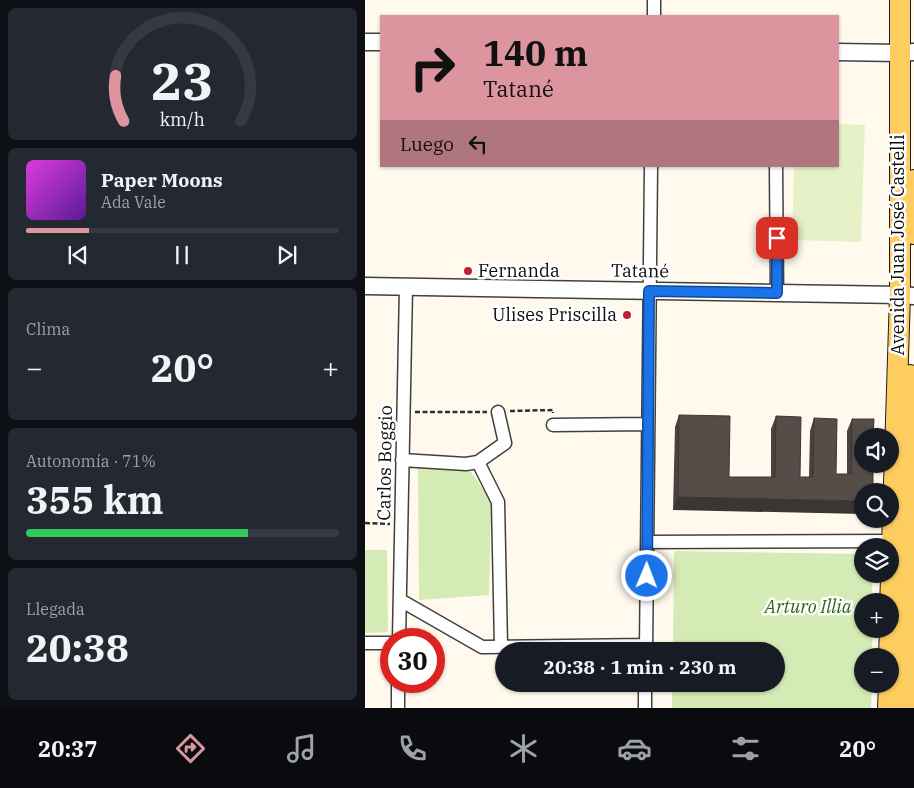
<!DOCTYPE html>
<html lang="es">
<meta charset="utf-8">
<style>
body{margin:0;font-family:"IBM Plex Serif",serif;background:#242831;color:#f1f3f6;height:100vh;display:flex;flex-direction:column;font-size:19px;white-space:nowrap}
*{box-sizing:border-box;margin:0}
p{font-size:16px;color:#9ea1a6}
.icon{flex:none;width:28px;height:28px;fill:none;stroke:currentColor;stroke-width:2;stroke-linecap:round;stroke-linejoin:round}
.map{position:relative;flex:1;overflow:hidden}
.panel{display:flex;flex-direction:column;gap:8px;padding:8px;background:#0d0f14;width:365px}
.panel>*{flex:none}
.banner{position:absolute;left:15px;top:15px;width:459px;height:152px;border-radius:0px;box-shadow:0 1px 4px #0004;background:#dc949e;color:#111;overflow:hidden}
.buttons{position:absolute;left:489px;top:428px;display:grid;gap:10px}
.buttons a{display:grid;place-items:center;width:45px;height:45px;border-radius:50%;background:#171b24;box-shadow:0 1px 4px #0004;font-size:25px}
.speed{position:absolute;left:15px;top:628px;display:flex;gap:10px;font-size:25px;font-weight:700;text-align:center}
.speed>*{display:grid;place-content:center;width:65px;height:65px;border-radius:50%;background:#171b24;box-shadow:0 1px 4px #0004;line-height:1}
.speed .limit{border:8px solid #d22;background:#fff;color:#111}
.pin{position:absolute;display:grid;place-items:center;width:42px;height:42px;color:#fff;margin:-21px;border-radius:10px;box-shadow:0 2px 8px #0006}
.me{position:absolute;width:55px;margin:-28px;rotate:1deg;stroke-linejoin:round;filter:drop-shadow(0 0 4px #0008)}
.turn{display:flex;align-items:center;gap:18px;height:105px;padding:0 20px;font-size:22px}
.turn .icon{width:65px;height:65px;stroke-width:2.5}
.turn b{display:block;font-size:35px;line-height:42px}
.then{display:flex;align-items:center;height:48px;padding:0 20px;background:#0003;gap:10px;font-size:19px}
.big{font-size:38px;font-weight:700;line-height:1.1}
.panel .card{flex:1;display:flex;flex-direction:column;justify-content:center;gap:8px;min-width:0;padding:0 18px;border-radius:8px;background:#242831}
.panel .dial{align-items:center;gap:0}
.dial svg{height:130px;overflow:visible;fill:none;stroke:#363941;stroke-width:7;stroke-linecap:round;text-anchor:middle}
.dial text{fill:#f1f3f6;stroke:none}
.song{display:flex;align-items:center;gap:15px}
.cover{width:60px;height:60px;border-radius:8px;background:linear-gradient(135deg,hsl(300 70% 55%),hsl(270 70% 35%))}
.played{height:5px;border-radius:2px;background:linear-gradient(90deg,#dc949e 20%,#363941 20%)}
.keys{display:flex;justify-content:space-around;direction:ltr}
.heat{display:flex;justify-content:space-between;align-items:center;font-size:28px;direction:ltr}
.charge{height:8px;border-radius:4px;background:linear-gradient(90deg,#34c759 71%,#363941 0)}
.trip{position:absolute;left:130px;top:642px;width:290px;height:50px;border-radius:25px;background:#171b24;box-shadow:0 1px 4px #0004;font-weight:700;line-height:50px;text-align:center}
.menu{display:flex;height:80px;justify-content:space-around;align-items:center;background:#090b0e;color:#9ea1a6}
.menu .icon{width:35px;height:35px}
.menu .current{color:#dc949e}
.menu b{font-size:22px;color:#f1f3f6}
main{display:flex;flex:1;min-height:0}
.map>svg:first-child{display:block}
</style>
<main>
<section class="panel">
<div class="card dial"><svg viewBox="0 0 100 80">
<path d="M14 69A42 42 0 1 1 86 69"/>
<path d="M14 69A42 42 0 0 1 9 41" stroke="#dc949e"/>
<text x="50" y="56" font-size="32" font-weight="700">23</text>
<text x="50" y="72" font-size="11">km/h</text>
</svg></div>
<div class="card">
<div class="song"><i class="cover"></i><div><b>Paper Moons</b><p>Ada Vale</p></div></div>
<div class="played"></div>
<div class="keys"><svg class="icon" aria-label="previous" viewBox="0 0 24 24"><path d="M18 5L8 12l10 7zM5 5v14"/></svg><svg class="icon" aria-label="pause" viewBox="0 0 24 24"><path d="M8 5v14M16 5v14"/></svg><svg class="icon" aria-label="next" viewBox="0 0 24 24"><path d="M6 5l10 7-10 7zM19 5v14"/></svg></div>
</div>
<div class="card"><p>Clima</p>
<div class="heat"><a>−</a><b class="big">20°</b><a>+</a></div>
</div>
<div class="card"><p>Autonomía · 71%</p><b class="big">355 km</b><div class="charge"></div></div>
<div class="card"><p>Llegada</p><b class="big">20:38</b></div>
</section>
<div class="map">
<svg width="549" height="708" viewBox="0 0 549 708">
<rect width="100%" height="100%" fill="#fffaed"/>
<path fill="#d4ebb5" d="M53 463 106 472 126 500 124 595 54 600Z
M0 550H22L23 632 0 633Z
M309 551 497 554 498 574H507V601H498V629H507V656H498V684H507L506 708H307V684H411V651H308Z"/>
<path fill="#e6f1c8" d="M473 124 500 125 496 242 427 240 429 166H472Z"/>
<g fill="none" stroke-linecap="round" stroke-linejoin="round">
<defs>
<path id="minor" d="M289 16V0
M411 166 412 293
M188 425 283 424
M37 460 101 464 113 462 133 502 136 646
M113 462 140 443 133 412
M282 542 526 541
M35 600 117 647 281 645
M34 639 41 287
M0 643H26
M281 651 286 166
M33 708V681
M280 708V684"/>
<path id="tertiary" d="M0 42H16
M472 52 534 53 549 52
M0 286 535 295 549 296"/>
<path id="primary" d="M548 234 549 180
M525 609 535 295V0
M524 656 525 629
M523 708 524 684
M541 708 545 375"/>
</defs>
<use href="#minor" stroke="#404040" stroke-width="15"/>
<use href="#tertiary" stroke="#404040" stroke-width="19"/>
<use href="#primary" stroke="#1e1e1e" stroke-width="22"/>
<path stroke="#2f2f2f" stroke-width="2.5" stroke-dasharray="5 2.5" stroke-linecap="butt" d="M145 411 188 410V413
M50 412H122
M0 523 25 524"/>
<use href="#minor" stroke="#fff" stroke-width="12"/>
<use href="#tertiary" stroke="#fff" stroke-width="16"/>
<use href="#primary" stroke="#fdcd5f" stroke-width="20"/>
</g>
<path fill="#4a423f" d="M314 415 364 477H406V429L411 416 435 477H444L445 431 449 418 471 474H482V431L487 419 508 491 308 510 310 427Z"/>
<path fill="#3c3633" d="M313 497 498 501V514L308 510Z"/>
<path fill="#564d49" stroke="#3c3633" d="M314 415 365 416 364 477H410L411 416 436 417 435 477H448L449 418 472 419 471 474H486L487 419H509L508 436H498V464H508V491H498V501L313 497Z"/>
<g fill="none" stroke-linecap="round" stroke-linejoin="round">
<defs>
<path id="route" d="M282 576 284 291 412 293V238"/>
</defs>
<use href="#route" stroke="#114b97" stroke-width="12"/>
<use href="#route" stroke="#1a73e8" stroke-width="9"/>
</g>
<g fill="#c22032" stroke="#fff" stroke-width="2">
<circle cx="103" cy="271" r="5"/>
<circle cx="262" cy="315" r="5"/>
</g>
<g text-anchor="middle" stroke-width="5" stroke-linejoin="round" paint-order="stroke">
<g font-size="18" fill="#0d0d0d" stroke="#fff">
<text transform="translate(533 245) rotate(-90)" y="6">Avenida Juan José Castelli</text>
<text transform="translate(275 271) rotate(1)" y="6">Tatané</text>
<text transform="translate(20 463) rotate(-89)" y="6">Carlos Boggio</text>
</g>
<g font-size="18" fill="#0d0d0d" stroke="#fff" text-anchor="start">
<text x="113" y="277">Fernanda</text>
<text x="252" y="321" text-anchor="end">Ulises Priscilla</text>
</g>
<g font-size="18" font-style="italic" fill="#30671b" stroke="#fff">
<text x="443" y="613">Arturo Illia</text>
</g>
</g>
</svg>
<div class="buttons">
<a><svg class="icon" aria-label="sound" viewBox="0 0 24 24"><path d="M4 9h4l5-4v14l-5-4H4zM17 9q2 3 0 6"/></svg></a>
<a><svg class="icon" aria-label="search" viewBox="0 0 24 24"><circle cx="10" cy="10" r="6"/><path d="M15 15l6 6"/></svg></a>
<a><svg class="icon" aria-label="layers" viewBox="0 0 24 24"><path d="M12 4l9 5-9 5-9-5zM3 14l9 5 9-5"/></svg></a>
<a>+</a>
<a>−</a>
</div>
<div class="speed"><div class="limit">30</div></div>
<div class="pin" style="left:412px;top:238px;background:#d93025"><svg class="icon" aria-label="arrive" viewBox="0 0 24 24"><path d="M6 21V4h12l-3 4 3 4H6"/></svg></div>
<svg class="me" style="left:282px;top:576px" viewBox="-20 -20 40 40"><circle r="17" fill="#1a73e8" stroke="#fff" stroke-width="3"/><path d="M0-11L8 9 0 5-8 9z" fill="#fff"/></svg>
<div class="trip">20:38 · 1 min · 230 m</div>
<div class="banner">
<div class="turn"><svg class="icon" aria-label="right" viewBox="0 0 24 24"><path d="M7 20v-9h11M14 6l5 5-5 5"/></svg><div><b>140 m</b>Tatané</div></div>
<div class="then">Luego<svg class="icon" aria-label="left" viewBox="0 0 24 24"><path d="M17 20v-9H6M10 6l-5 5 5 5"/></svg></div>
</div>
</div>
</main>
<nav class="menu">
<b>20:37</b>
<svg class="icon current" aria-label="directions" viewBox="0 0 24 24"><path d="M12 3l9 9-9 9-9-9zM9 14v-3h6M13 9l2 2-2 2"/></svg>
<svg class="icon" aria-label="music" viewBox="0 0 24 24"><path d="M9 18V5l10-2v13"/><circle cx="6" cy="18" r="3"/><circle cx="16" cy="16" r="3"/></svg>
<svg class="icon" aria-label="phone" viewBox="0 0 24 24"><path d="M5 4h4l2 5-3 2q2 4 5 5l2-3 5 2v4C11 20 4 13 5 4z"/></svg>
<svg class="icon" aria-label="climate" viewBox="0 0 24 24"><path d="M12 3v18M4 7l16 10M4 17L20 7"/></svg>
<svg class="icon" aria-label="car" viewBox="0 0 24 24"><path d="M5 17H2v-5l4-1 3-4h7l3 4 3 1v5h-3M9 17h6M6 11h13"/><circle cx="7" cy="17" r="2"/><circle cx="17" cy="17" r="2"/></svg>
<svg class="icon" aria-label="filters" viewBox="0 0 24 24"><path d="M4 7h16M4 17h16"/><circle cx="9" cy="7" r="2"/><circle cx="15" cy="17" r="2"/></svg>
<b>20°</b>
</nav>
